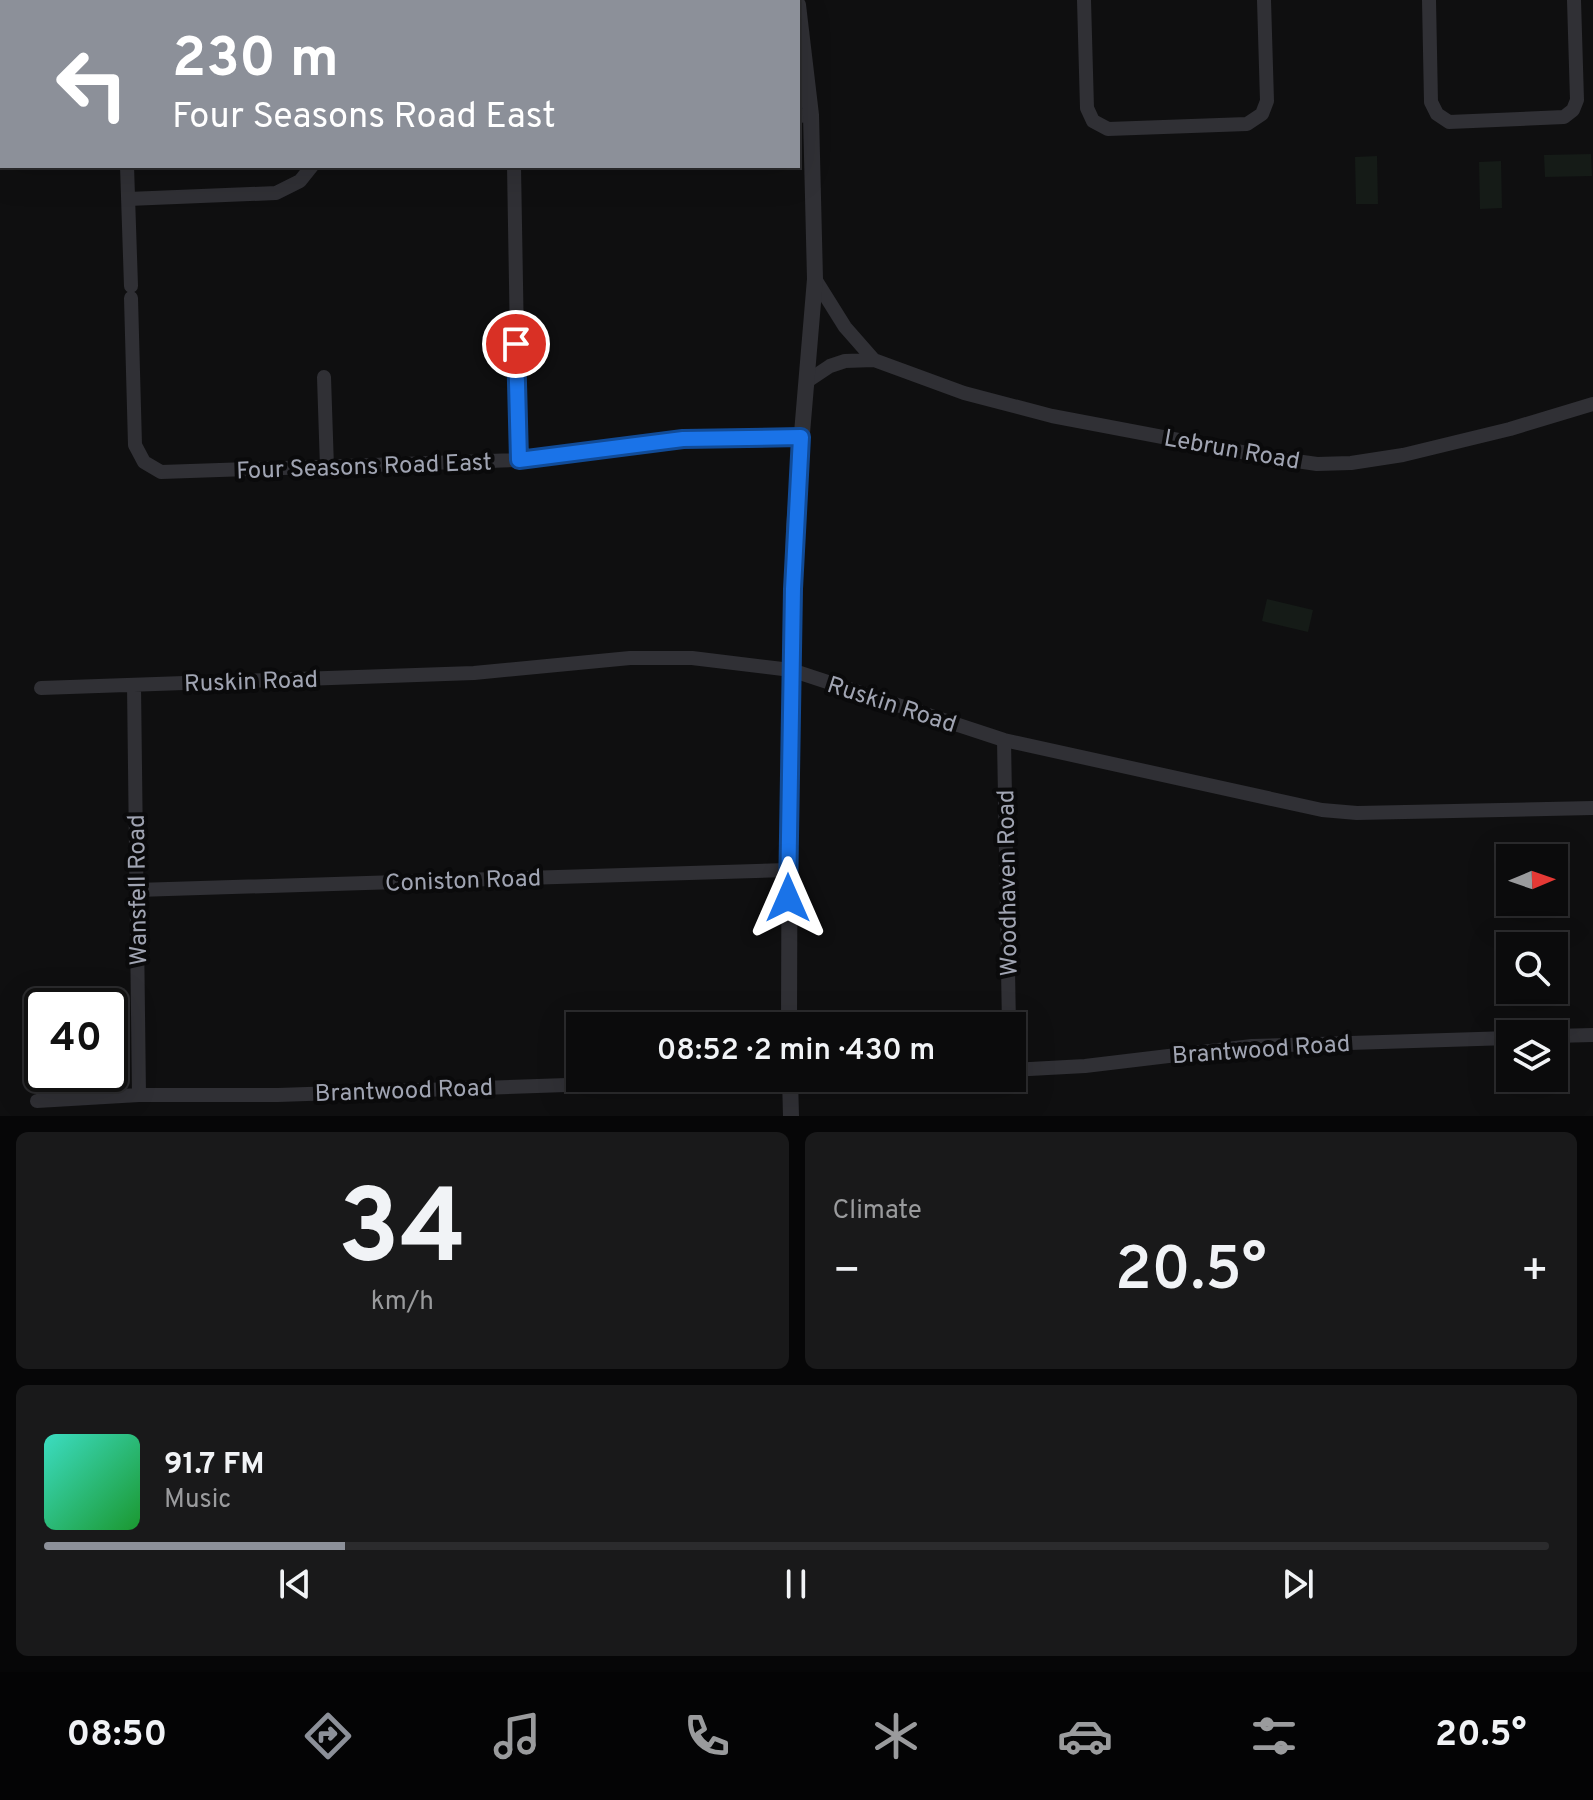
<!DOCTYPE html>
<meta charset="utf-8">
<style>
body{margin:0;font-family:Overpass,sans-serif;background:#19191a;color:#f1f3f6;height:100vh;display:flex;flex-direction:column;font-size:30px;white-space:nowrap}
*{box-sizing:border-box;margin:0}
p{font-size:26px;color:#9a9b9d}
.icon{flex:none;width:44px;height:44px;fill:none;stroke:currentColor;stroke-width:2;stroke-linecap:round;stroke-linejoin:round}
.map{position:relative;height:1116px;overflow:hidden}
.sheet{display:flex;flex-direction:column;gap:16px;padding:16px;background:#060607;flex:1}
.sheet>*{flex:none}
.guide{position:absolute;left:0px;top:0px;width:800px;height:168px;box-shadow:0 8px 32px #0002,0 0 0 2px #2b2b2d;background:#8c9099;color:#fff;overflow:hidden}
.needle{width:52px;rotate:88deg}
.controls{position:absolute;left:1496px;top:844px;display:grid;gap:16px}
.controls a{display:grid;place-items:center;width:72px;height:72px;border-radius:0px;background:#0b0b0c;box-shadow:0 8px 32px #0002,0 0 0 2px #2b2b2d;font-size:40px}
.speed{position:absolute;left:24px;top:988px;display:flex;gap:16px;font-size:40px;font-weight:700;text-align:center}
.speed>*{display:grid;place-content:center;width:104px;height:104px;border-radius:50%;background:#0b0b0c;box-shadow:0 8px 32px #0002,0 0 0 2px #2b2b2d;line-height:1}
.speed .limit{border:4px solid #111;border-radius:12px;background:#fff;color:#111}
.pin{position:absolute;display:grid;place-items:center;width:68px;height:68px;color:#fff;margin:-34px;border:4px solid #fff;border-radius:50%;box-shadow:0 2px 8px #0007}
.me{position:absolute;width:88px;margin:-44px;rotate:0deg;stroke-linejoin:round;filter:drop-shadow(0 0 6px #0008)}
.turn{display:flex;align-items:center;gap:28px;height:168px;padding:0 40px;font-size:36px}
.turn .icon{width:104px;height:104px;stroke-width:2.5}
.turn b{display:block;font-size:56px;line-height:68px}
.big{font-size:60px;font-weight:600;line-height:1.1}
.sheet .card{flex:1;display:flex;flex-direction:column;justify-content:center;gap:12px;min-width:0;padding:0 28px;border-radius:12px;background:#19191a}
.sheet .dial{align-items:center;gap:0}
.dial b{font-size:104px;line-height:1}
.song{display:flex;align-items:center;gap:24px}
.cover{width:96px;height:96px;border-radius:12px;background:linear-gradient(135deg,hsl(170 70% 55%),hsl(130 70% 35%))}
.played{height:8px;border-radius:4px;background:linear-gradient(90deg,#8c9099 20%,#2b2b2d 20%)}
.keys{display:flex;justify-content:space-around;direction:ltr}
.heat{display:flex;justify-content:space-between;align-items:center;font-size:44px;direction:ltr}
.sheet .tiles{flex:1;display:grid;gap:16px;grid-template-columns:1fr 1fr}
.card:last-child{grid-column:span 2}
.trip{position:absolute;left:566px;top:1012px;width:460px;height:80px;border-radius:0px;background:#0b0b0c;box-shadow:0 8px 32px #0002,0 0 0 2px #2b2b2d;font-weight:600;line-height:80px;text-align:center}
.tab-bar{display:flex;height:128px;justify-content:space-around;align-items:center;background:#040405;color:#9a9b9d}
.tab-bar .icon{width:56px;height:56px}
.tab-bar .on{color:#8c9099}
.tab-bar b{font-size:36px;color:#f1f3f6}
.map>svg:first-child{display:block}
</style>
<div class="map">
<svg width="1593" height="1116" viewBox="0 0 1593 1116">
<rect width="100%" height="100%" fill="#0f0f10"/>
<path fill="#151b17" d="M1591 154 1592 176 1545 177 1544 155Z
M1377 156 1378 204H1356L1355 157Z
M1501 161 1502 208 1480 209 1479 162Z
M1267 599 1313 610 1308 632 1262 621Z"/>
<g fill="none" stroke-linecap="round" stroke-linejoin="round">
<path stroke="#303035" stroke-width="14" d="M123 0V2
M1084 0 1087 108 1093 121 1108 129 1247 124 1262 114 1267 101 1264 0
M1429 0 1431 102 1437 114 1449 122 1564 117 1573 110 1577 100 1574 0
M321 2V0
M798 116 811 115
M127 166 131 286
M514 166 519 460
M128 199 276 193 300 181 312 166
M815 279 845 327 874 360
M131 298 135 445 144 462 161 472 519 460 683 439 801 437
M324 377 327 468
M806 382 830 366 845 361 874 360 964 393 1052 416 1268 457 1317 464 1351 463 1403 455 1510 429 1593 404
M134 685 139 1095
M41 688 474 673 630 658H692L791 670 1004 740 1322 810 1357 813 1593 808
M1004 740 1009 1026
M137 890 788 870
M1554 1036 1593 1035
M1012 1070 1085 1066 1252 1046 1510 1038
M37 1101 139 1095H278L771 1078"/>
<path stroke="#303035" stroke-width="16" d="M789 1026 790 712 794 528 815 279 811 115 798 5
M790 1078 791 1116"/>
</g>
<g fill="none" stroke-linecap="round" stroke-linejoin="round">
<defs>
<path id="route" d="M516 344 519 460 683 439 801 437 793 589 788 898"/>
</defs>
<use href="#route" stroke="#114b97" stroke-width="20"/>
<use href="#route" stroke="#1a73e8" stroke-width="14"/>
</g>
<g text-anchor="middle" stroke-width="8" stroke-linejoin="round" paint-order="stroke">
<g font-size="24" fill="#a0a4b2" stroke="#0a0a0b">
<text transform="translate(1232 449) rotate(10)" y="8">Lebrun Road</text>
<text transform="translate(364 466) rotate(-2)" y="8">Four Seasons Road East</text>
<text transform="translate(251 681) rotate(-2)" y="8">Ruskin Road</text>
<text transform="translate(892 704) rotate(18)" y="8">Ruskin Road</text>
<text transform="translate(463 880) rotate(-2)" y="8">Coniston Road</text>
<text transform="translate(1007 883) rotate(-91)" y="8">Woodhaven Road</text>
<text transform="translate(137 890) rotate(-91)" y="8">Wansfell Road</text>
<text transform="translate(1261 1049) rotate(-4)" y="8">Brantwood Road</text>
<text transform="translate(404 1090) rotate(-2)" y="8">Brantwood Road</text>
</g>
</g>
</svg>
<div class="controls">
<a><svg class="needle" viewBox="-14 -14 28 28"><path d="M0-13l5 13h-10z" fill="#e53935"/><path d="M0 13l5-13h-10z" fill="#9a9b9d"/></svg></a>
<a><svg class="icon" aria-label="search" viewBox="0 0 24 24"><circle cx="10" cy="10" r="6"/><path d="M15 15l6 6"/></svg></a>
<a><svg class="icon" aria-label="layers" viewBox="0 0 24 24"><path d="M12 4l9 5-9 5-9-5zM3 14l9 5 9-5"/></svg></a>
</div>
<div class="speed"><div class="limit">40</div></div>
<div class="pin" style="left:516px;top:344px;background:#d93025"><svg class="icon" aria-label="arrive" viewBox="0 0 24 24"><path d="M6 21V4h12l-3 4 3 4H6"/></svg></div>
<svg class="me" style="left:788px;top:898px" viewBox="-20 -20 40 40"><path d="M0-17L14 15 0 8-14 15z" fill="#1a73e8" stroke="#fff" stroke-width="4"/></svg>
<div class="trip">08:52 · 2 min · 430 m</div>
<div class="guide">
<div class="turn"><svg class="icon" aria-label="left" viewBox="0 0 24 24"><path d="M17 20v-9H6M10 6l-5 5 5 5"/></svg><div><b>230 m</b>Four Seasons Road East</div></div>
</div>
</div>
<section class="sheet">
<div class="tiles">
<div class="card dial"><b>34</b><p>km/h</p></div>
<div class="card"><p>Climate</p>
<div class="heat"><a>−</a><b class="big">20.5°</b><a>+</a></div>
</div>
<div class="card">
<div class="song"><i class="cover"></i><div><b>91.7 FM</b><p>Music</p></div></div>
<div class="played"></div>
<div class="keys"><svg class="icon" aria-label="previous" viewBox="0 0 24 24"><path d="M18 5L8 12l10 7zM5 5v14"/></svg><svg class="icon" aria-label="pause" viewBox="0 0 24 24"><path d="M8 5v14M16 5v14"/></svg><svg class="icon" aria-label="next" viewBox="0 0 24 24"><path d="M6 5l10 7-10 7zM19 5v14"/></svg></div>
</div>
</div>
</section>
<nav class="tab-bar">
<b>08:50</b>
<svg class="icon on" aria-label="directions" viewBox="0 0 24 24"><path d="M12 3l9 9-9 9-9-9zM9 14v-3h6M13 9l2 2-2 2"/></svg>
<svg class="icon" aria-label="music" viewBox="0 0 24 24"><path d="M9 18V5l10-2v13"/><circle cx="6" cy="18" r="3"/><circle cx="16" cy="16" r="3"/></svg>
<svg class="icon" aria-label="phone" viewBox="0 0 24 24"><path d="M5 4h4l2 5-3 2q2 4 5 5l2-3 5 2v4C11 20 4 13 5 4z"/></svg>
<svg class="icon" aria-label="climate" viewBox="0 0 24 24"><path d="M12 3v18M4 7l16 10M4 17L20 7"/></svg>
<svg class="icon" aria-label="car" viewBox="0 0 24 24"><path d="M5 17H2v-5l4-1 3-4h7l3 4 3 1v5h-3M9 17h6M6 11h13"/><circle cx="7" cy="17" r="2"/><circle cx="17" cy="17" r="2"/></svg>
<svg class="icon" aria-label="filters" viewBox="0 0 24 24"><path d="M4 7h16M4 17h16"/><circle cx="9" cy="7" r="2"/><circle cx="15" cy="17" r="2"/></svg>
<b>20.5°</b>
</nav>
